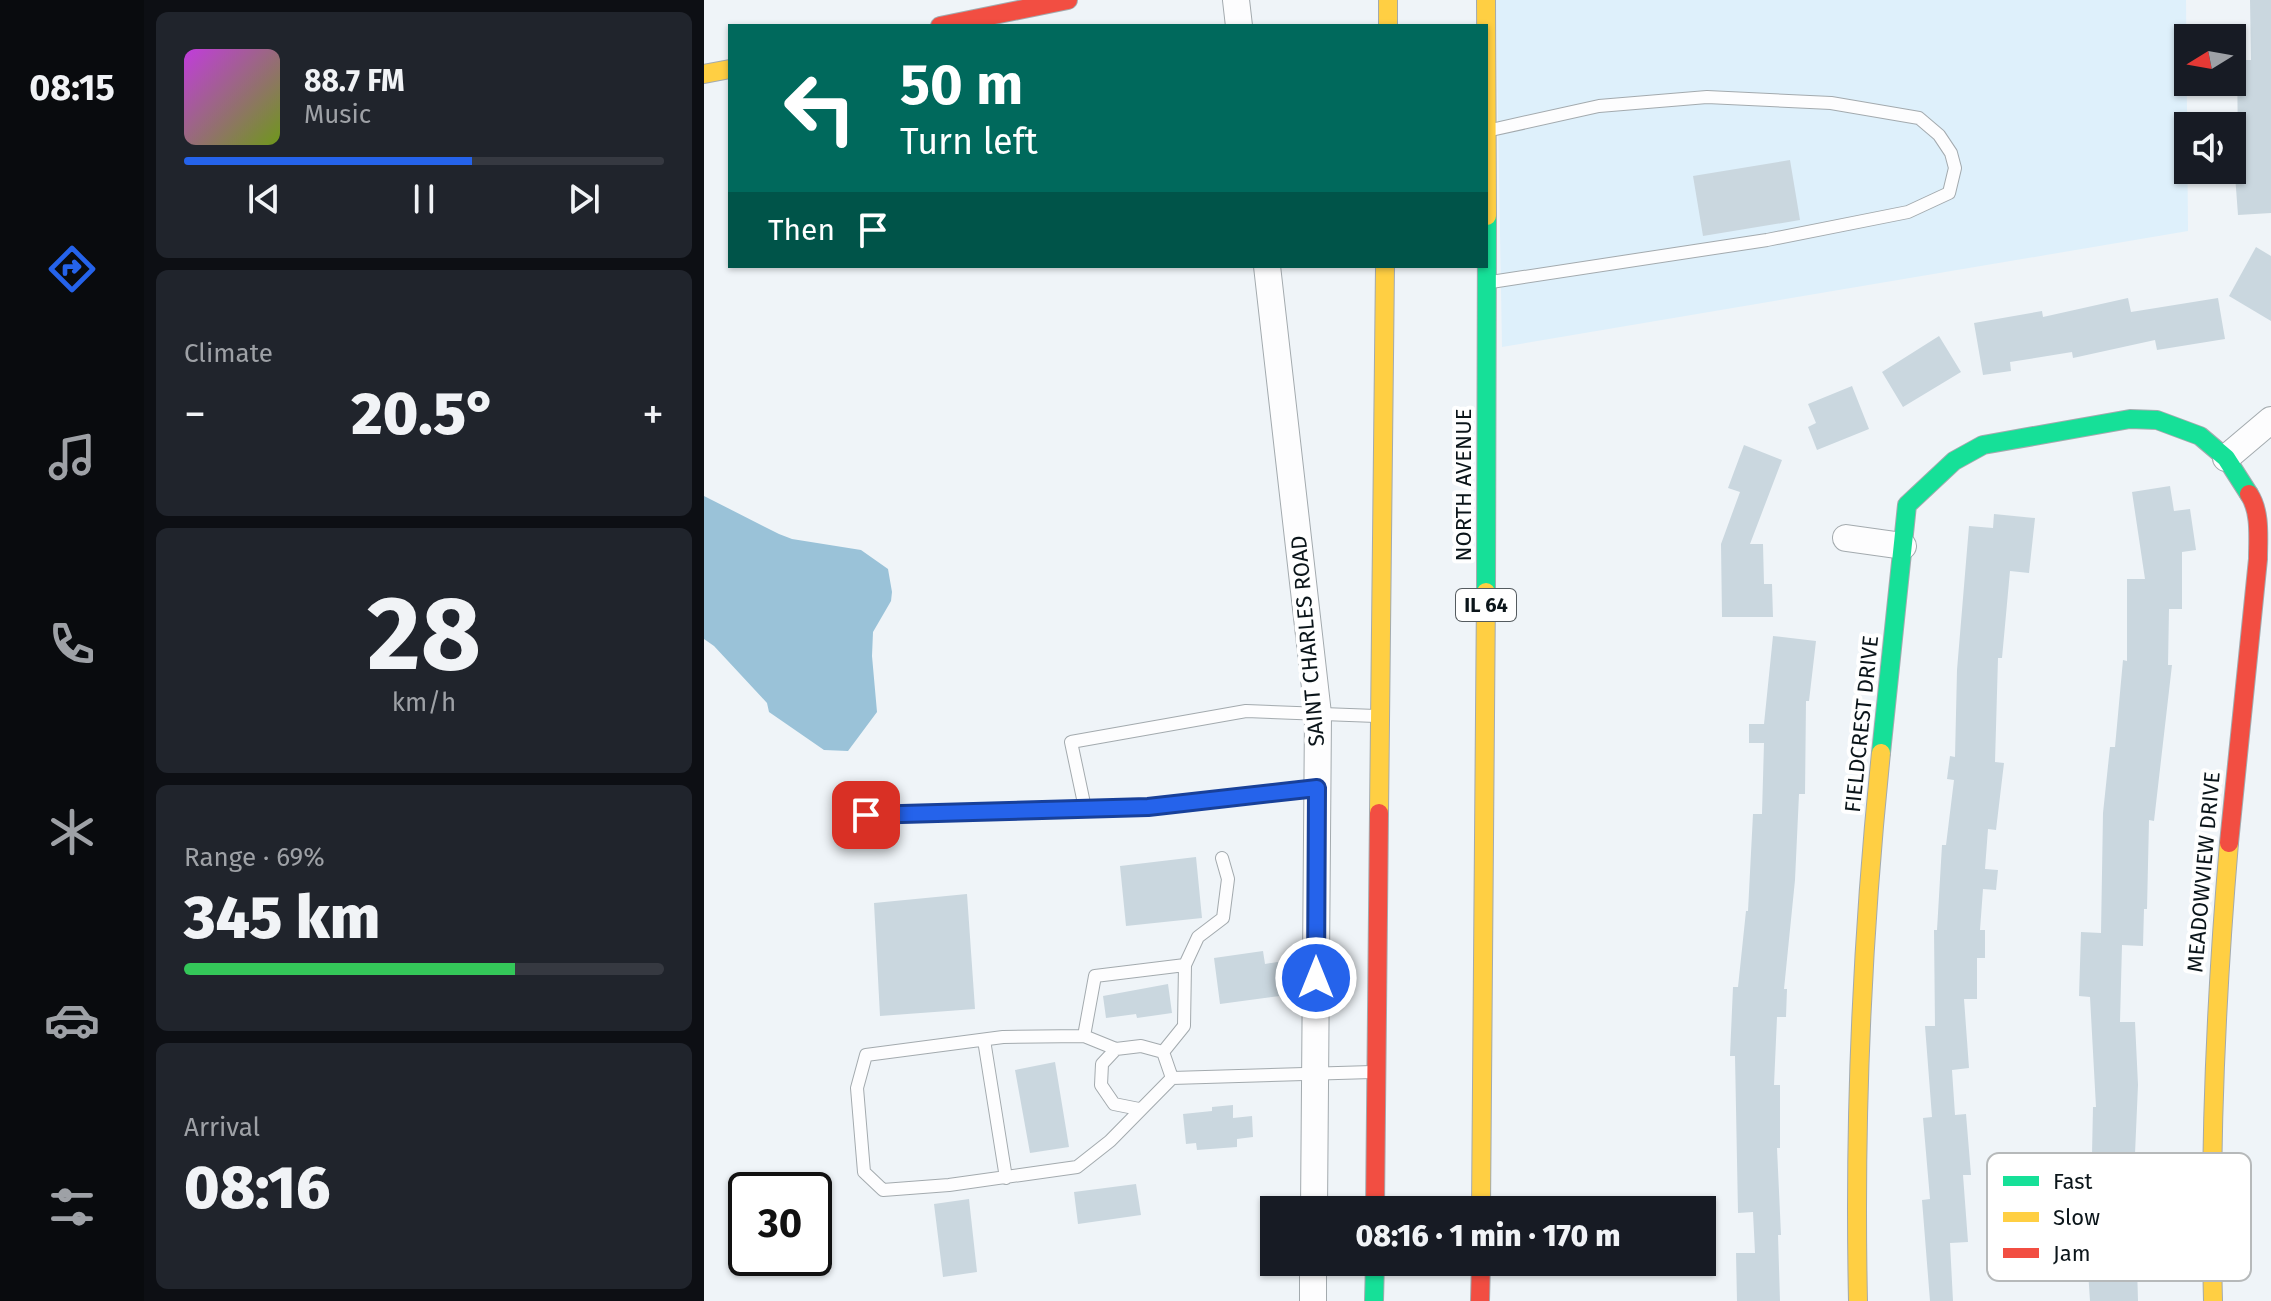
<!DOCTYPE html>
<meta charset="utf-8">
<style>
body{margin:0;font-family:"Fira Sans",sans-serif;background:#20242c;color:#f1f3f6;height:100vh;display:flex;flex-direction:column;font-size:30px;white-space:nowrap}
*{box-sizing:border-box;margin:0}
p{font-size:26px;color:#9ea1a6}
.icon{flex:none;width:44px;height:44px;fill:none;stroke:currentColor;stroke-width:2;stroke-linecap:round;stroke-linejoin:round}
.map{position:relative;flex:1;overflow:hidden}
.side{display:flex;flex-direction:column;gap:12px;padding:12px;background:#0d0f14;width:560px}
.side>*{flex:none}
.banner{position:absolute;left:24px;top:24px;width:760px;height:244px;border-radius:0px;box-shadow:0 2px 6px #0004;background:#00695c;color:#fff;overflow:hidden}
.needle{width:52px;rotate:259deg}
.buttons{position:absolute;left:1470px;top:24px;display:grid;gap:16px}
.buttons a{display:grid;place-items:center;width:72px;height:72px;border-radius:0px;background:#171b24;box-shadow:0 2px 6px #0004;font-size:40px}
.speed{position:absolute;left:24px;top:1172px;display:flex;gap:16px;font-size:40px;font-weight:700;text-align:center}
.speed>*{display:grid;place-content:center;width:104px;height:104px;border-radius:50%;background:#171b24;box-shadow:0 2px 6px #0004;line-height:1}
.speed .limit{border:4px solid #111;border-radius:12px;background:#fff;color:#111}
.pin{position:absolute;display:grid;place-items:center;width:68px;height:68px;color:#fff;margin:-34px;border-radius:16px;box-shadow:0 4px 12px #0006}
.me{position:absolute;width:88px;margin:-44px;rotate:0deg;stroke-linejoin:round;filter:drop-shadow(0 0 6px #0008)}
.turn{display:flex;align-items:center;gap:28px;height:168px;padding:0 40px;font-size:36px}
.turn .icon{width:104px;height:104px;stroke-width:2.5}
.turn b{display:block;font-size:56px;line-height:68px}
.then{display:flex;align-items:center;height:76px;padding:0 40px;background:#0003;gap:16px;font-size:30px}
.big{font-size:60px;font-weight:800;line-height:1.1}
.side .card{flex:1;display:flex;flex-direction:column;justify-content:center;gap:12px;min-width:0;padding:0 28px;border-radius:12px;background:#20242c}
.side .dial{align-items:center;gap:0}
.dial b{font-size:104px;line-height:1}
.song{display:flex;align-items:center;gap:24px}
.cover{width:96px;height:96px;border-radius:12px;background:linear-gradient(135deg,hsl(290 70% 55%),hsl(80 70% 35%))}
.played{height:8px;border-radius:4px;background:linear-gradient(90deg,#2563eb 60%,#363941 60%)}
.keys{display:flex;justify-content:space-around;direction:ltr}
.heat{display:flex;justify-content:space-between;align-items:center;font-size:44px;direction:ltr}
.charge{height:12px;border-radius:6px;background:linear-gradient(90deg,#34c759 69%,#363941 0)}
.trip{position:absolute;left:556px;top:1196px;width:456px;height:80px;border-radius:0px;background:#171b24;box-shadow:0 2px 6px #0004;font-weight:800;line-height:80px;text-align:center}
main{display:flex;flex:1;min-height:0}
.dock{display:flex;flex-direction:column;width:144px;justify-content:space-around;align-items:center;background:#090b0e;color:#9ea1a6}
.dock .icon{width:56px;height:56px}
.dock .current{color:#2563eb}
.dock b{font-size:36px;color:#f1f3f6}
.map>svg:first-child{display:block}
</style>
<main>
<nav class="dock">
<b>08:15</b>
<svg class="icon current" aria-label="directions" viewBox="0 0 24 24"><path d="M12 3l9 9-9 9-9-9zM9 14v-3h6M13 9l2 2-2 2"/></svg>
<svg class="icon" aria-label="music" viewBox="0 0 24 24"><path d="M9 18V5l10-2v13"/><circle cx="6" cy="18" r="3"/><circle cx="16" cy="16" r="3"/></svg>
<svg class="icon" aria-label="phone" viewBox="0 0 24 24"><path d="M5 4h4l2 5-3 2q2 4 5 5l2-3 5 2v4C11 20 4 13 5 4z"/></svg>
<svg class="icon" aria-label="climate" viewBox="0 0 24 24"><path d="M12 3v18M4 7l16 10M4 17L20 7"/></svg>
<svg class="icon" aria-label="car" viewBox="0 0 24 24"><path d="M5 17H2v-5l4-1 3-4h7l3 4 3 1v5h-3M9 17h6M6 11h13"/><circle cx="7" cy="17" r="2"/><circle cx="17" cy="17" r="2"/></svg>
<svg class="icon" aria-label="filters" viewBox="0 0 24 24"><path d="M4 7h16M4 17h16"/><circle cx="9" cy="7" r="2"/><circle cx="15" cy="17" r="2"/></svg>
</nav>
<section class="side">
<div class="card">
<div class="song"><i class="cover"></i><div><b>88.7 FM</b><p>Music</p></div></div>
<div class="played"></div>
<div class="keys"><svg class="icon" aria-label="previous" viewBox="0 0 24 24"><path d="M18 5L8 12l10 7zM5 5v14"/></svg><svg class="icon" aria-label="pause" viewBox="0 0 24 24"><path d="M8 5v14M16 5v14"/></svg><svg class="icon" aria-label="next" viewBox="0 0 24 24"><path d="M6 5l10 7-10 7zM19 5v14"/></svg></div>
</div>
<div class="card"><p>Climate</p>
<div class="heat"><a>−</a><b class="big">20.5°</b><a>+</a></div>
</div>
<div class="card dial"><b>28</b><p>km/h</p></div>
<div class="card"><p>Range · 69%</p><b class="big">345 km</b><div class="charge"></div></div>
<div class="card"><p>Arrival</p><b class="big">08:16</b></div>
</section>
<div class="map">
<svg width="1567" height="1301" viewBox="0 0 1567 1301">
<rect width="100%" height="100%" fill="#eff4f8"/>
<path fill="#def0fb" d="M792 0H1482L1484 231 798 347Z"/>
<path fill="#9ac2d8" d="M0 496 75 534 88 539 157 550 184 569 188 592 187 601 169 632 168 656 173 712 144 751 120 750 65 712 63 703 10 646 0 639Z"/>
<path fill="#cad7df" d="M1546 0H1567V213L1534 215 1529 148H1534L1533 60H1547Z
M1086 160 1096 220 999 236 989 176Z
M1552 247 1567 256V321L1525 296Z
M1424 298 1427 312 1514 298 1521 339 1453 350 1451 340 1369 358 1368 352 1306 362 1307 371 1279 375 1270 323 1338 311 1339 317Z
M1235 336 1257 372 1199 407 1178 372Z
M1148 386 1165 429 1113 450 1104 427 1112 423 1104 404Z
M1040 445 1078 460 1046 544H1059L1060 584H1068L1069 617H1018L1017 544 1036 492 1024 488Z
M1466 486 1470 511 1486 509 1492 550 1478 552V609H1465L1464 665H1468L1450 821 1445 820 1443 909H1440L1439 946 1418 945 1416 1022H1431L1434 1085 1430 1177 1404 1176V1154H1388L1389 1107H1392L1386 997 1375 996 1377 932 1397 933 1399 813 1406 747H1411L1419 660 1423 661V579H1441L1428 492Z
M1290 514 1331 518 1325 573 1306 571 1298 658H1294L1291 762 1300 763 1292 830 1284 829 1281 869 1294 870 1292 890 1279 889 1276 930H1281V958H1273V999H1260L1265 1068 1248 1070 1251 1115 1262 1114 1267 1175H1259L1264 1242 1246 1243 1249 1301H1226L1218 1200 1226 1199 1219 1118 1228 1117 1221 1026H1231L1230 930H1233L1238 845H1242L1250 780 1243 779 1246 756 1251 757 1253 670 1265 526 1289 528Z
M1069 636 1112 641 1105 701H1102L1101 794H1095L1091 880 1080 989H1083L1082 1017H1073L1070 1085H1076V1148H1073L1077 1235H1074L1076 1301H1033L1032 1253H1051L1049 1212 1034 1213 1031 1056H1026L1029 987H1034L1042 911H1044L1049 814H1058L1060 743H1045V724H1060Z
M492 857 498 918 422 926 416 866Z
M263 894 271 1009 176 1016 170 903Z
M559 951 561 964 591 959 594 985 575 988 576 996 516 1004 510 958Z
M464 984 468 1013 433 1018 432 1014 402 1018 399 996Z
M351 1062 365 1147 326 1153 311 1070Z
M529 1105V1118L548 1116 549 1137 533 1139V1147L493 1150 492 1143 482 1144 479 1114 508 1111V1107Z
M432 1184 437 1215 374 1224 370 1192Z
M1422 1190 1425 1230H1432L1434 1301H1386L1379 1194Z
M265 1199 273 1272 239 1277 230 1204Z"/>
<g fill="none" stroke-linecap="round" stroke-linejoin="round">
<defs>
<path id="lane" d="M787 130 895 106 1003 97 1127 103 1215 118 1235 135 1247 153 1251 168 1245 193 1204 212 1063 240 787 282
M613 788 444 807 381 808 367 742 542 711 672 716
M162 815 381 808
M380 1036 391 976 481 965
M280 1040 302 1178
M412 1049 398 1064 397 1085 410 1104 435 1109
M459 1052 480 1026 481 965 494 937 519 918 524 879 518 858
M468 1078 459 1052 437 1046 412 1049 380 1036 299 1037 162 1055 153 1088 160 1172 179 1190 245 1185 373 1167 406 1141 468 1078 668 1072"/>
<path id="street" d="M532 0 535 26
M563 266 614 714 610 1210
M1522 458 1567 420
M1142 538 1199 546
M609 1301V1262"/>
<path id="fast" d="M782 592 783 216
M1177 753 1203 505 1250 461 1279 445 1426 419 1453 420 1496 436 1522 458 1545 494
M670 1301 671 1262"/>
<path id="slow" d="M684 0V26
M782 0 783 216
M0 74 26 69
M675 813 681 266
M777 1210 782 592
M1154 1301C1150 1118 1158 936 1177 753
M1509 1301C1505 1147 1512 996 1525 843"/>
<path id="jam" d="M236 26 364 0
M1525 843 1554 559C1554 538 1557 512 1545 494
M671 1210 675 813
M776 1301 777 1262"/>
</defs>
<use href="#lane" stroke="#a3aaae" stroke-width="14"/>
<use href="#street" stroke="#a3aaae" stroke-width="28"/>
<use href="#fast" stroke="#a3aaae" stroke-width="20"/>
<use href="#slow" stroke="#a3aaae" stroke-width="20"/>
<use href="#jam" stroke="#a3aaae" stroke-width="20"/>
<use href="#lane" stroke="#fdfdfe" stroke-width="12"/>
<use href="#street" stroke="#fdfdfe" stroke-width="26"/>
<use href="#fast" stroke="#16e098" stroke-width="18"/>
<use href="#slow" stroke="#ffcf43" stroke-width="18"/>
<use href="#jam" stroke="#f24e42" stroke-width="18"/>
</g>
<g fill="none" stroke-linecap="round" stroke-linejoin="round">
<defs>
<path id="route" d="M162 815 444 807 613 788 612 978"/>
</defs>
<use href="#route" stroke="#184099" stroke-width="20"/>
<use href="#route" stroke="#2563eb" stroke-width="14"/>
</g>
<g text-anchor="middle" stroke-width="8" stroke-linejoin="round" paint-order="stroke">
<rect fill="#fff" stroke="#545b5f" stroke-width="2" x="752" y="589" width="60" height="32" rx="6"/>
<g font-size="20" font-weight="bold" fill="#0b151a">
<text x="782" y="612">IL 64</text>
</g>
<g font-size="22" fill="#0b151a" stroke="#fff">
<text transform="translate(759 485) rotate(-90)" y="8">NORTH AVENUE</text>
<text transform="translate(603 641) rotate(-95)" y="8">SAINT CHARLES ROAD</text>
<text transform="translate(1157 724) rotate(-84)" y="8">FIELDCREST DRIVE</text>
<text transform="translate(1499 872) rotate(-85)" y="8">MEADOWVIEW DRIVE</text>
</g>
</g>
<rect x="1283" y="1153" width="264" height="128" rx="12" fill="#fff" stroke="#b6b9ba" stroke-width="2"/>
<rect x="1299" y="1176" width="36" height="10" fill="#16e098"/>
<rect x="1299" y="1212" width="36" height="10" fill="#ffcf43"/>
<rect x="1299" y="1248" width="36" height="10" fill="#f24e42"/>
<g font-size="22" fill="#0b151a">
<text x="1349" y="1189">Fast</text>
<text x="1349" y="1225">Slow</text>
<text x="1349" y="1261">Jam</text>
</g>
</svg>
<div class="buttons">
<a><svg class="needle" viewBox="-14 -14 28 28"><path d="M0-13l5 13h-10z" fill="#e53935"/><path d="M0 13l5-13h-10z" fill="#9ea1a6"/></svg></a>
<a><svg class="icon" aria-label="sound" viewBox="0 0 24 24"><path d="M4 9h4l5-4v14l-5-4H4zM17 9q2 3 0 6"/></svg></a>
</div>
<div class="speed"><div class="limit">30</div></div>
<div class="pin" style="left:162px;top:815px;background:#d93025"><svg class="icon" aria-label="arrive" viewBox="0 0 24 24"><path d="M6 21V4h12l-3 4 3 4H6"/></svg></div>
<svg class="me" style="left:612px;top:978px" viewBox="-20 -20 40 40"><circle r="17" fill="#2563eb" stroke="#fff" stroke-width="3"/><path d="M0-11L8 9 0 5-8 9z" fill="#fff"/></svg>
<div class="trip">08:16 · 1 min · 170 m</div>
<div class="banner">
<div class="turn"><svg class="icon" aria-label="left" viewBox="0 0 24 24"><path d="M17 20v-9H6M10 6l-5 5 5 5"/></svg><div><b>50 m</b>Turn left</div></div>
<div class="then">Then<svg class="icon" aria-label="arrive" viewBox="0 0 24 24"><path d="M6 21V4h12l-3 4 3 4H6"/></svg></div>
</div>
</div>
</main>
